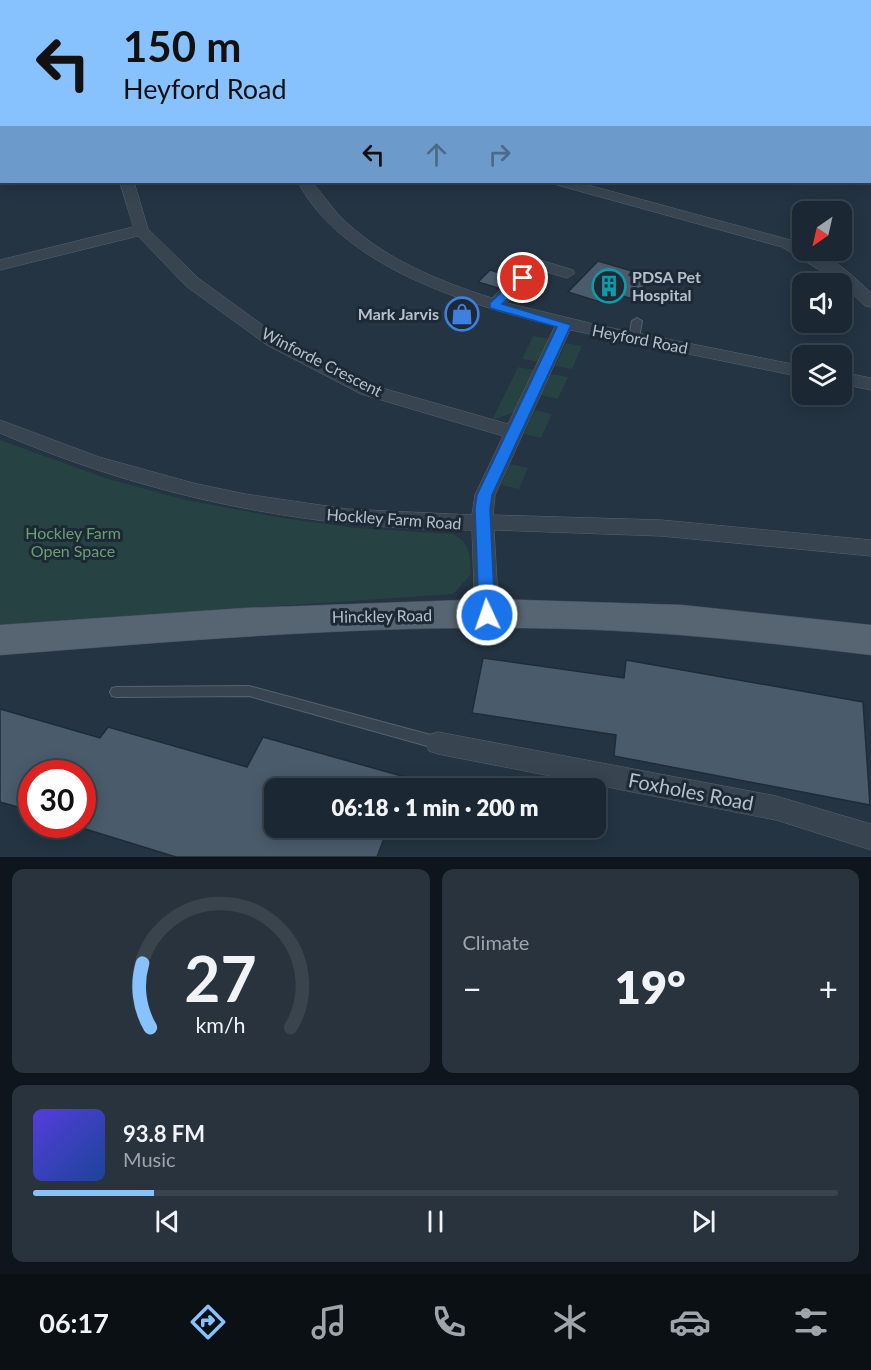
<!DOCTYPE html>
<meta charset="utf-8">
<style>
body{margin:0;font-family:Lato,sans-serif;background:#28333e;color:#f1f3f6;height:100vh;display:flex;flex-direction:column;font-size:22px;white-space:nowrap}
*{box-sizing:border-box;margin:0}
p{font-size:20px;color:#a0a5ac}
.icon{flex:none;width:33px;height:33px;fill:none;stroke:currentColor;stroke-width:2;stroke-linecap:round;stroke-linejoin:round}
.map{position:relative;height:857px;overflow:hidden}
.details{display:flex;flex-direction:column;gap:12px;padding:12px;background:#0f151c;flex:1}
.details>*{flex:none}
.hud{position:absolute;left:0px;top:0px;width:872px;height:183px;box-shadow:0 3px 15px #0003,0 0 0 2px #39444d;background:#88c2fe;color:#111;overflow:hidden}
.needle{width:39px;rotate:214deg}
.tools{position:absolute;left:792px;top:201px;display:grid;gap:12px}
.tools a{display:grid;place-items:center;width:60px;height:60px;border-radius:12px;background:#1b2732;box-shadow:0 3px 15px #0003,0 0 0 2px #39444d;font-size:30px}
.speed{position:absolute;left:18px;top:760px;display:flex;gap:12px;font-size:30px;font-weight:700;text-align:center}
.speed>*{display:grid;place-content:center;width:78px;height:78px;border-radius:50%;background:#1b2732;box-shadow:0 3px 15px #0003,0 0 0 2px #39444d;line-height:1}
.speed .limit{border:9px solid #d22;background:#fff;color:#111}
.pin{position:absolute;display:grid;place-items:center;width:51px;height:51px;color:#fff;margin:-26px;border:3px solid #fff;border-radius:50%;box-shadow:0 2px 6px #0007}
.me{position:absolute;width:66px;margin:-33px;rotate:357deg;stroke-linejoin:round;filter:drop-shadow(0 0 4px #0008)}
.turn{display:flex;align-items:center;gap:21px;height:126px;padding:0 24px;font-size:27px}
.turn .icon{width:78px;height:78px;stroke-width:2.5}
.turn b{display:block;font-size:42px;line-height:51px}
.lanes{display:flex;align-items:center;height:57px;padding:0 24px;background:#0003;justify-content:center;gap:30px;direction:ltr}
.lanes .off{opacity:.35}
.big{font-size:45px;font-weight:800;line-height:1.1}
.details .card{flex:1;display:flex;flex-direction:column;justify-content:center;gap:9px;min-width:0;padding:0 21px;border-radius:12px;background:#28333e}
.details .dial{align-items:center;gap:0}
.dial svg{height:156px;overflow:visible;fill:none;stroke:#39444d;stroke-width:7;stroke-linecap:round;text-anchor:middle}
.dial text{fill:#f1f3f6;stroke:none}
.song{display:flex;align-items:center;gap:18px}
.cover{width:72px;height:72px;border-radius:9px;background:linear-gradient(135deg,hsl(250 70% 55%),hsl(220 70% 35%))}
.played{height:6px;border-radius:3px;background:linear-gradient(90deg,#88c2fe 15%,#39444d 15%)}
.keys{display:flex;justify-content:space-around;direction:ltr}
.heat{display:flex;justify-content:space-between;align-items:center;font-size:33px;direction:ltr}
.details .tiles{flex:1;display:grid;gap:12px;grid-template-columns:1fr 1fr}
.card:last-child{grid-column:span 2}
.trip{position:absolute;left:264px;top:778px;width:342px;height:60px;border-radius:12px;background:#1b2732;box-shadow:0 3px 15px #0003,0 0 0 2px #39444d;font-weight:800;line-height:60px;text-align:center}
.dock{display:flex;height:96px;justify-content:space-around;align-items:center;background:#0b1014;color:#a0a5ac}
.dock .icon{width:42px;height:42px}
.dock .selected{color:#88c2fe}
.dock b{font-size:27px;color:#f1f3f6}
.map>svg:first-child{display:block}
</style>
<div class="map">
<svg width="871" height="857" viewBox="0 0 871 857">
<rect width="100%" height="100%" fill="#243442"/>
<path fill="#264243" d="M533 336 550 339 539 362 522 359Z
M566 343 582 346 572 369 555 366Z
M518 367 535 370 515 412 492 420Z
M551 374 568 377 558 399 541 395Z
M535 410 552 414 541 438 524 434Z
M0 440 108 479 186 500 282 518 356 528 453 534C471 544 470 555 471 574L453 594 0 625Z
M510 464 528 468 519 489 501 485Z"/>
<path fill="#4a5b6b" stroke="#1f2c38" stroke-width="1.5" d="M598 261 632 271 629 275 649 281 633 299 612 293 603 303 568 292Z
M490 270 510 276 498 288 478 282Z
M483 658 624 678 626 660 863 702 870 805 614 756 616 735 472 713Z
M0 709 100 738 108 727 247 767 263 737 430 784V789H274V828H388L377 857H176L82 828V774H32V811L0 802Z"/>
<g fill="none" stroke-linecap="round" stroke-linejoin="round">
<defs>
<path id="lane" d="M637 318 642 321 639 338 634 341 629 338 632 321Z
M249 686 438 737 443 739 445 743 443 747 438 749 249 696 117 697 112 696 110 692 112 688 117 687Z"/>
<path id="street" d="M0 0H6L7 2H2V5Z
M68 0H81L67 2Z
M122 0H135L121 2Z
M265 0H278L264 2Z
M435 0H449L434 2Z
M611 0H622L623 2H612Z
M0 29H2L0 36Z
M870 37H871V45H870Z
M2 55V63L0 64V56Z
M871 72V87H870V73Z
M870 142H871V151H870Z
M120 182H134L148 229 198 278 279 337 375 386 508 424 555 326C469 305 342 267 298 182H312C321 192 329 204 338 214 379 257 438 281 492 298L531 261 537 259 573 270 575 273 567 278 540 270 507 303 602 326 802 366V377L570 330 495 495 493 515 661 520 871 540V556L661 536 494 530 499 615 495 621 487 624 479 621 475 615 472 530C310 530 149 497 0 433V420L99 457 193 483 245 494 347 509 472 515 475 495 503 436 361 394 267 345 186 286 138 236 0 270V260L133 227Z
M555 182H577L794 241 802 245V250C827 250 854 277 871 293V307L865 306 842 284 782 247 557 185Z
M842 372 871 378V390L842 384Z
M438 732 776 796 871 824V850L776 820 438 754 429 751 425 743 429 735Z"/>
<path id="primary" d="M491 599 682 605 871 625V655C772 643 673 632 574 629 382 623 191 640 0 655V625L245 608Z"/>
<path id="highway" d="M92 0H112L91 2Z
M0 38H2L0 51Z"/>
</defs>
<use href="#lane" stroke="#56636f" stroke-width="2"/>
<use href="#street" stroke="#56636f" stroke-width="1"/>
<use href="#primary" stroke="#45515d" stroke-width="1"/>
<use href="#highway" stroke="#43505c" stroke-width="1"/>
<use href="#lane" fill="#384551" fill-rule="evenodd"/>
<use href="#street" fill="#384551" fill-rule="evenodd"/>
<use href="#primary" fill="#566571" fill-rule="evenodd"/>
<use href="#highway" fill="#786655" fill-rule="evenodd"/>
</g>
<path fill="#1a73e8" stroke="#114b97" stroke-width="1.5" d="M519 275 529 278 502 304 571 325 492 495 490 509 495 615 487 621 479 615 475 509 477 495 557 327 490 308V303Z"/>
<defs>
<symbol id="building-ring" viewBox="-11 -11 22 22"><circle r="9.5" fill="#1d2a36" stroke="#0f9aa8" stroke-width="1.5"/><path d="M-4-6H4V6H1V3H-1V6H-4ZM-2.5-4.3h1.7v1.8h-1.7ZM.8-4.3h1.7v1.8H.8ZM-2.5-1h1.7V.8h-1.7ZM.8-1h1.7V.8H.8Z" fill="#0f9aa8"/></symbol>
<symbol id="shop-ring" viewBox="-11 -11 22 22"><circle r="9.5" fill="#1d2a36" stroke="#3f7fe0" stroke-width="1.5"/><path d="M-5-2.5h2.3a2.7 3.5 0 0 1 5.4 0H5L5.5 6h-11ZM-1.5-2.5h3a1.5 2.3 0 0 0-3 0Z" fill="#3f7fe0"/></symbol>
</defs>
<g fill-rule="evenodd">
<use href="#building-ring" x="590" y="267" width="38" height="38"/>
<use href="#shop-ring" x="443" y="295" width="38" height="38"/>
</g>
<g text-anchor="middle" stroke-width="6" stroke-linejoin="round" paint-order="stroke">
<g font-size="16" font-weight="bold" fill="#b5c0cc" stroke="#1d2a36" text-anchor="start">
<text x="632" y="283">PDSA Pet<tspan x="632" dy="18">Hospital</tspan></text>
<text x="439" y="320" text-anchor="end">Mark Jarvis</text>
</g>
<g font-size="16" fill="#b5c0cc" stroke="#1d2a36">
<text transform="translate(640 339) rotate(11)" y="6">Heyford Road</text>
<text transform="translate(322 362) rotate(27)" y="6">Winforde Crescent</text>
<text transform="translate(394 519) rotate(4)" y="6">Hockley Farm Road</text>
<text transform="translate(382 616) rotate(-1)" y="6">Hinckley Road</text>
</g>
<g font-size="16" fill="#6b9e71" stroke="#1d2a36">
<text x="73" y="539">Hockley Farm<tspan x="73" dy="18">Open Space</tspan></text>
</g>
<g font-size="20" fill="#b5c0cc" stroke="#1d2a36">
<text transform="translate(691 792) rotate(11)" y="7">Foxholes Road</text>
</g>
</g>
</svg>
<div class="tools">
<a><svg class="needle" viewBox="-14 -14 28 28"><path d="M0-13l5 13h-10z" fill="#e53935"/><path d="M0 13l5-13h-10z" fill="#a0a5ac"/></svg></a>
<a><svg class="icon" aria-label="sound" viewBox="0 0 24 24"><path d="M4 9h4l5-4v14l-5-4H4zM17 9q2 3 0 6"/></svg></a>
<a><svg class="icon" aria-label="layers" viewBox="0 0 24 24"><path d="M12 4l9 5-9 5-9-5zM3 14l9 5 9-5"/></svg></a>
</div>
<div class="speed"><div class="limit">30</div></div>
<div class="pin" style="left:523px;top:278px;background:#d93025"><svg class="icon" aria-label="arrive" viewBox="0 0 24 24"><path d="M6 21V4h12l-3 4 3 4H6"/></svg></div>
<svg class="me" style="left:487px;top:615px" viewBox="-20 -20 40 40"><circle r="17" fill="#1a73e8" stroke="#fff" stroke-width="3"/><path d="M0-11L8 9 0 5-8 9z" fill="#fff"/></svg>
<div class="trip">06:18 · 1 min · 200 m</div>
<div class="hud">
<div class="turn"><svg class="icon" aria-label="left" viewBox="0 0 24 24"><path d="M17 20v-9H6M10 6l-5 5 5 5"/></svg><div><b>150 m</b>Heyford Road</div></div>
<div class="lanes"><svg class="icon" aria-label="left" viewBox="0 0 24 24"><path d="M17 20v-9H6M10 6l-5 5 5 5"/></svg><svg class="icon off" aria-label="ahead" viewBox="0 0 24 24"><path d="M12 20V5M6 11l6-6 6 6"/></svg><svg class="icon off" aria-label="right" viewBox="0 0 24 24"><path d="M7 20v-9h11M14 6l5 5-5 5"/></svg></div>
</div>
</div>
<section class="details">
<div class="tiles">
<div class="card dial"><svg viewBox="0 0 100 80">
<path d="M14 69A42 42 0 1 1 86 69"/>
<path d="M14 69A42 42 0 0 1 10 36" stroke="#88c2fe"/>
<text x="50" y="56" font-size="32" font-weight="700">27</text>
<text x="50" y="72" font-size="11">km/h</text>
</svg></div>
<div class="card"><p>Climate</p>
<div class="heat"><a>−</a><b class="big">19°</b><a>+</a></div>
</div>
<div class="card">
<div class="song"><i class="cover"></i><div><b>93.8 FM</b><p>Music</p></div></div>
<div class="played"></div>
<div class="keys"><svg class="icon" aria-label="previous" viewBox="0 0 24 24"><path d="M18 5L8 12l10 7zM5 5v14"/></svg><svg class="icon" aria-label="pause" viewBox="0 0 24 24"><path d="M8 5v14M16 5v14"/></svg><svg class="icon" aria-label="next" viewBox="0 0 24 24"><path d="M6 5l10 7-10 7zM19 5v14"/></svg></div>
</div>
</div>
</section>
<nav class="dock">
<b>06:17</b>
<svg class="icon selected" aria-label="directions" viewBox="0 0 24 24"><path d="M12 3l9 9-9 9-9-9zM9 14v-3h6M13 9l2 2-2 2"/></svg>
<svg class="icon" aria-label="music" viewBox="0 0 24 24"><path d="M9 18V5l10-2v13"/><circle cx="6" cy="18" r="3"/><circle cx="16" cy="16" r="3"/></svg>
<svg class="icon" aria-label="phone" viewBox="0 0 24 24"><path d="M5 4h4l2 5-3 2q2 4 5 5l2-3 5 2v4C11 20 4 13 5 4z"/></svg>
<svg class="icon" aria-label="climate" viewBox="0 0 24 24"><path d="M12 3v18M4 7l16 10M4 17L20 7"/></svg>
<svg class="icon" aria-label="car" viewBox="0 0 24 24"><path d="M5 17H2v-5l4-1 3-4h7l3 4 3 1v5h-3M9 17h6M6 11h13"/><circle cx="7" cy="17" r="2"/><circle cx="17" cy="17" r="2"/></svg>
<svg class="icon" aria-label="filters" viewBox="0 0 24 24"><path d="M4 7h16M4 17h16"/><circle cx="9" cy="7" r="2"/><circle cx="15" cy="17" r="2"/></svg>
</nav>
